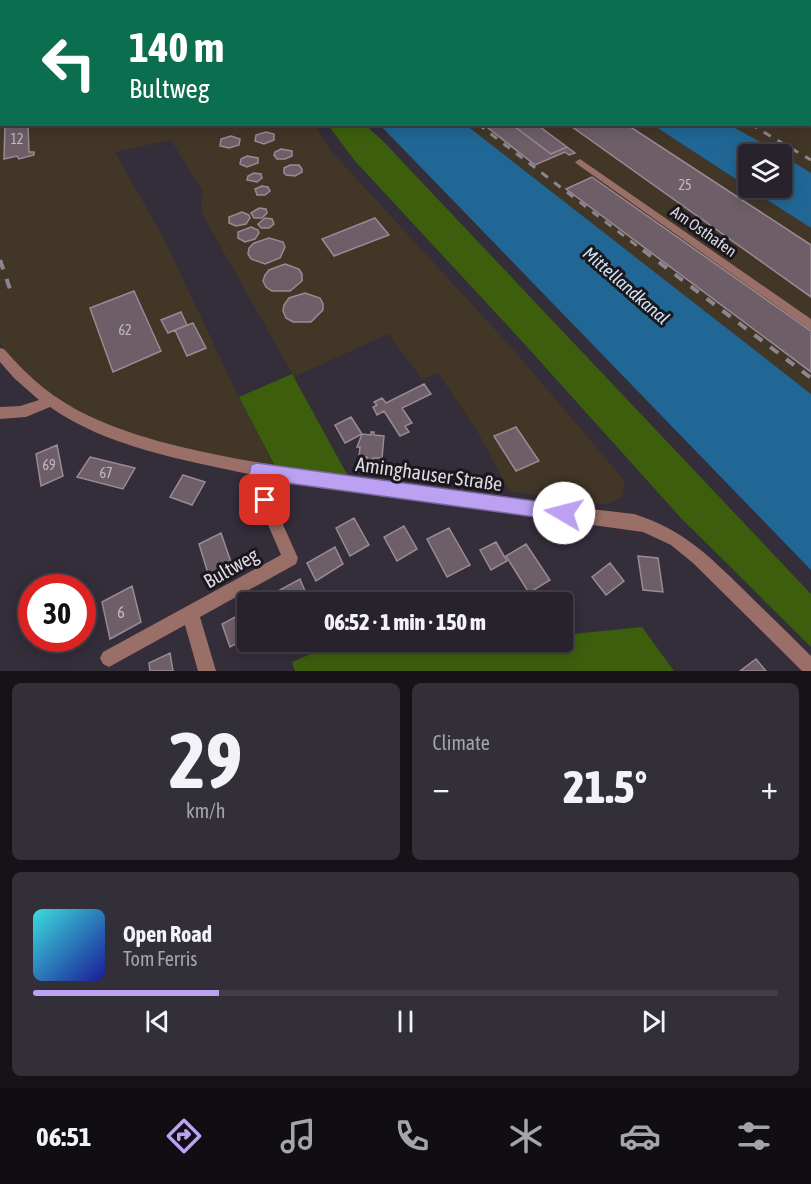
<!DOCTYPE html>
<meta charset="utf-8">
<style>
body{margin:0;font-family:"Asap Condensed",sans-serif;background:#332f38;color:#f1f3f6;height:100vh;display:flex;flex-direction:column;font-size:22px;white-space:nowrap}
*{box-sizing:border-box;margin:0}
p{font-size:20px;color:#a4a4a9}
.icon{flex:none;width:33px;height:33px;fill:none;stroke:currentColor;stroke-width:2;stroke-linecap:round;stroke-linejoin:round}
.map{position:relative;height:671px;overflow:hidden}
.details{display:flex;flex-direction:column;gap:12px;padding:12px;background:#151318;flex:1}
.details>*{flex:none}
.banner{position:absolute;left:0px;top:0px;width:812px;height:126px;box-shadow:0 3px 15px #0003,0 0 0 2px #433f48;background:#0b6e4f;color:#fff;overflow:hidden}
.tools{position:absolute;left:738px;top:144px;display:grid;gap:12px}
.tools a{display:grid;place-items:center;width:54px;height:54px;border-radius:6px;background:#27222c;box-shadow:0 3px 15px #0003,0 0 0 2px #433f48;font-size:30px}
.speed{position:absolute;left:18px;top:574px;display:flex;gap:12px;font-size:30px;font-weight:700;text-align:center}
.speed>*{display:grid;place-content:center;width:78px;height:78px;border-radius:50%;background:#27222c;box-shadow:0 3px 15px #0003,0 0 0 2px #433f48;line-height:1}
.speed .limit{border:9px solid #d22;background:#fff;color:#111}
.pin{position:absolute;display:grid;place-items:center;width:51px;height:51px;color:#fff;margin:-26px;border-radius:12px;box-shadow:0 3px 9px #0006}
.me{position:absolute;width:66px;margin:-33px;rotate:278deg;stroke-linejoin:round;filter:drop-shadow(0 0 4px #0008)}
.turn{display:flex;align-items:center;gap:21px;height:126px;padding:0 30px;font-size:27px}
.turn .icon{width:78px;height:78px;stroke-width:2.5}
.turn b{display:block;font-size:42px;line-height:51px}
.big{font-size:45px;font-weight:800;line-height:1.1}
.details .tile{flex:1;display:flex;flex-direction:column;justify-content:center;gap:9px;min-width:0;padding:0 21px;border-radius:9px;background:#332f38}
.details .dial{align-items:center;gap:0}
.dial b{font-size:78px;line-height:1}
.song{display:flex;align-items:center;gap:18px}
.cover{width:72px;height:72px;border-radius:9px;background:linear-gradient(135deg,hsl(180 70% 55%),hsl(240 70% 35%))}
.played{height:6px;border-radius:3px;background:linear-gradient(90deg,#bca0f2 25%,#433f48 25%)}
.keys{display:flex;justify-content:space-around;direction:ltr}
.heat{display:flex;justify-content:space-between;align-items:center;font-size:33px;direction:ltr}
.details .tiles{flex:1;display:grid;gap:12px;grid-template-columns:1fr 1fr}
.tile:last-child{grid-column:span 2}
.trip{position:absolute;left:237px;top:592px;width:336px;height:60px;border-radius:6px;background:#27222c;box-shadow:0 3px 15px #0003,0 0 0 2px #433f48;font-weight:800;line-height:60px;text-align:center}
.tabs{display:flex;height:96px;justify-content:space-around;align-items:center;background:#100e12;color:#a4a4a9}
.tabs .icon{width:42px;height:42px}
.tabs .selected{color:#bca0f2}
.tabs b{font-size:27px;color:#f1f3f6}
.map>svg:first-child{display:block}
</style>
<div class="map">
<svg width="811" height="671" viewBox="0 0 811 671">
<rect width="100%" height="100%" fill="#342d3a"/>
<path fill="#423627" d="M521 0H811V173L730 125 810 124V2Z
M0 84 2 124 315 125 332 152 512 348 625 481 622 497 607 504 580 503 509 491 476 429 438 373 422 379 388 334 294 377 201 212 202 191 171 140 115 152 163 237 239 397 282 481 72 417 26 385 0 342Z
M466 125H653L811 228V394Z"/>
<path fill="#3d5f0d" d="M328 125H365L381 139 811 594V647L681 518 520 339 355 161Z
M292 374 348 476 275 466 239 397Z
M642 627 674 671H295L292 662 339 642H513L521 653 539 642H562L563 635Z"/>
<path fill="#216795" d="M380 125H466L811 394V570Z
M653 125H730L781 154H748V187Z
M782 155 811 173V228L749 188H782Z"/>
<path fill="#6d5e68" stroke="#9a8a94" stroke-width="1.5" d="M73 0H173L63 2Z
M5 124H31L28 126 29 152H34V155L19 159 17 156 4 159Z
M483 124H511L551 154 567 147 575 153 569 155 565 152 535 165Z
M511 124H536L567 147 551 154Z
M568 124H626L811 245V297Z
M266 132 274 134V140L264 144 255 141 256 135Z
M231 136 240 139 239 145 229 148 220 146 221 139Z
M281 149 292 151V156L285 159H277L274 155 275 152Z
M247 156 258 158V163L247 167 240 164 241 159Z
M290 165H299L302 169V172L295 176 286 175 284 173V168Z
M254 173 261 174 262 178 257 182 247 180 248 176Z
M592 177 811 331V372L566 189Z
M262 186 268 187 270 191 265 195H257L255 189Z
M259 208 266 209 267 213 262 218H254L251 213Z
M242 212 249 215 250 218 246 224 236 226 229 223V217Z
M265 218 272 219 274 224 269 228H261L258 224Z
M375 218 389 235 334 256 322 239Z
M251 227 258 230 259 233 255 239 245 242 238 238V232Z
M269 238 283 242 285 247 280 258 265 264 251 259 248 254 249 248 254 243Z
M285 264 299 269 302 274V281L290 291H272L266 287 263 281 265 275 269 270Z
M134 291 161 351 113 372 90 308Z
M305 293 320 298 323 304V310L311 322H293L286 318 283 311 284 305 289 298Z
M181 312 187 325 168 333 161 320Z
M193 323 206 348 187 356 175 330Z
M424 384 431 394 402 408 412 423 405 426 409 432 400 436 384 411 377 415 373 407 377 405 374 402 382 398 386 403Z
M351 417 362 434 345 443 335 425Z
M516 427 539 461 516 471 494 436Z
M371 432H374V435L384 436 382 458H373L372 464 367 463V457H359L360 447H357L362 434 371 435Z
M57 445 63 476 41 486 36 454Z
M90 457 135 468 123 489 77 477Z
M183 475 205 482 192 505 170 497Z
M354 518 369 545 350 556 336 528Z
M404 526 417 549 397 561 384 537Z
M449 528 470 565 447 577 427 539Z
M221 533 233 568 210 580 199 544Z
M496 542 507 561 491 570 480 550Z
M526 544 550 580 529 593 506 556Z
M335 547 343 564 316 581 307 563Z
M638 556 658 558 663 592 643 590Z
M610 563 624 581 606 595 592 577Z
M300 579 310 603H280L276 592Z
M132 586 141 622 110 639 102 602Z
M248 610V637L230 647 222 624Z
M170 653 173 671H150L149 663Z
M756 659 766 671H740Z"/>
<g fill="none" stroke-linecap="round" stroke-linejoin="round">
<path fill="#9a6f67" fill-rule="evenodd" d="M450 0H457L458 2H451Z
M580 159 811 319V330L577 164 575 162Z
M0 348 4 349C29 378 55 400 89 416 154 447 247 461 318 472 423 489 529 502 634 514 683 529 709 556 744 590 766 612 789 634 811 656V671H802L693 563 671 545 643 532 412 500 264 477 263 480 298 558 296 564 200 617 216 671H198L185 625 109 667 103 664 100 658 103 652 281 555 249 480V474C183 460 107 447 50 407L26 417 0 419V407L20 406 39 400 14 378 0 362Z"/>
<path stroke="#8c8691" stroke-width="2" stroke-dasharray="6 6" stroke-linecap="butt" d="M329 0 331 2
M445 0 447 2
M527 0 529 2"/>
<path stroke="#8c8691" stroke-width="3" stroke-dasharray="8 8" stroke-linecap="butt" d="M478 124 645 252
M750 124 811 160"/>
<path stroke="#8c8691" stroke-width="4" stroke-dasharray="10 10" stroke-linecap="butt" d="M643 250 811 378
M0 260 11 292"/>
</g>
<path fill="#bca0f2" stroke="#7a689d" stroke-width="1.5" d="M257 463 564 505 570 507 572 513 570 519 564 521 265 480 273 500 271 506 265 508 259 506 248 480 251 465Z"/>
<g text-anchor="middle" stroke-width="6" stroke-linejoin="round" paint-order="stroke">
<g font-size="14" fill="#c2bac4">
<text x="17" y="144">12</text>
<text x="685" y="190">25</text>
<text x="125" y="335">62</text>
<text x="49" y="470">69</text>
<text x="106" y="478">67</text>
</g>
<g font-size="16" fill="#ded9e2" stroke="#1a171d">
<text transform="translate(704 231) rotate(35)" y="6">Am Osthafen</text>
</g>
<g font-size="16" fill="#c2bac4">
<text x="121" y="618">6</text>
</g>
<g font-size="18" font-style="italic" fill="#cfe3f3" stroke="#1a171d">
<text transform="translate(626 286) rotate(41)" y="6">Mittellandkanal</text>
</g>
<g font-size="20" fill="#ded9e2" stroke="#1a171d">
<text transform="translate(429 474) rotate(8)" y="7">Aminghauser Straße</text>
<text transform="translate(231 568) rotate(-30)" y="7">Bultweg</text>
</g>
</g>
</svg>
<div class="tools">
<a><svg class="icon" aria-label="layers" viewBox="0 0 24 24"><path d="M12 4l9 5-9 5-9-5zM3 14l9 5 9-5"/></svg></a>
</div>
<div class="speed"><div class="limit">30</div></div>
<div class="pin" style="left:265px;top:500px;background:#d93025"><svg class="icon" aria-label="arrive" viewBox="0 0 24 24"><path d="M6 21V4h12l-3 4 3 4H6"/></svg></div>
<svg class="me" style="left:564px;top:513px" viewBox="-20 -20 40 40"><circle r="19" fill="#fff"/><path d="M0-13L10 11 0 6-10 11z" fill="#bca0f2"/></svg>
<div class="trip">06:52 · 1 min · 150 m</div>
<div class="banner">
<div class="turn"><svg class="icon" aria-label="left" viewBox="0 0 24 24"><path d="M17 20v-9H6M10 6l-5 5 5 5"/></svg><div><b>140 m</b>Bultweg</div></div>
</div>
</div>
<section class="details">
<div class="tiles">
<div class="tile dial"><b>29</b><p>km/h</p></div>
<div class="tile"><p>Climate</p>
<div class="heat"><a>−</a><b class="big">21.5°</b><a>+</a></div>
</div>
<div class="tile">
<div class="song"><i class="cover"></i><div><b>Open Road</b><p>Tom Ferris</p></div></div>
<div class="played"></div>
<div class="keys"><svg class="icon" aria-label="previous" viewBox="0 0 24 24"><path d="M18 5L8 12l10 7zM5 5v14"/></svg><svg class="icon" aria-label="pause" viewBox="0 0 24 24"><path d="M8 5v14M16 5v14"/></svg><svg class="icon" aria-label="next" viewBox="0 0 24 24"><path d="M6 5l10 7-10 7zM19 5v14"/></svg></div>
</div>
</div>
</section>
<nav class="tabs">
<b>06:51</b>
<svg class="icon selected" aria-label="directions" viewBox="0 0 24 24"><path d="M12 3l9 9-9 9-9-9zM9 14v-3h6M13 9l2 2-2 2"/></svg>
<svg class="icon" aria-label="music" viewBox="0 0 24 24"><path d="M9 18V5l10-2v13"/><circle cx="6" cy="18" r="3"/><circle cx="16" cy="16" r="3"/></svg>
<svg class="icon" aria-label="phone" viewBox="0 0 24 24"><path d="M5 4h4l2 5-3 2q2 4 5 5l2-3 5 2v4C11 20 4 13 5 4z"/></svg>
<svg class="icon" aria-label="climate" viewBox="0 0 24 24"><path d="M12 3v18M4 7l16 10M4 17L20 7"/></svg>
<svg class="icon" aria-label="car" viewBox="0 0 24 24"><path d="M5 17H2v-5l4-1 3-4h7l3 4 3 1v5h-3M9 17h6M6 11h13"/><circle cx="7" cy="17" r="2"/><circle cx="17" cy="17" r="2"/></svg>
<svg class="icon" aria-label="filters" viewBox="0 0 24 24"><path d="M4 7h16M4 17h16"/><circle cx="9" cy="7" r="2"/><circle cx="15" cy="17" r="2"/></svg>
</nav>
